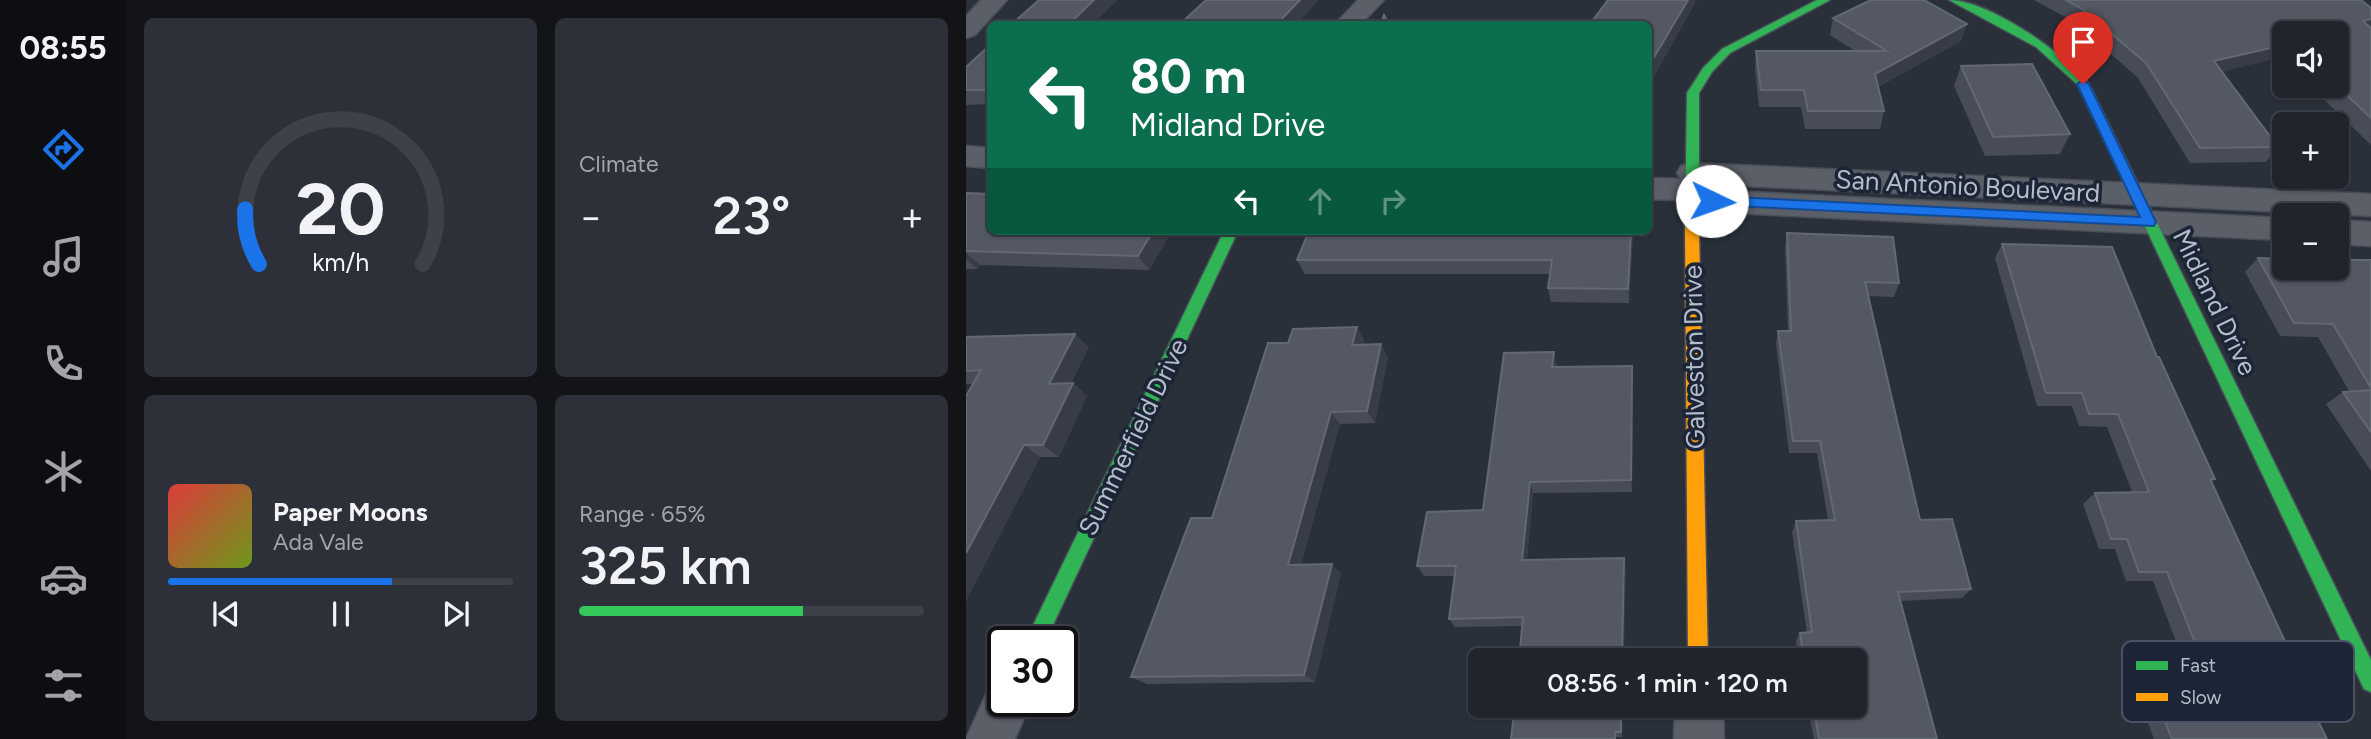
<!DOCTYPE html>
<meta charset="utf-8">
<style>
body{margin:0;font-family:Figtree,sans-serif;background:#2d3038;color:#f1f3f6;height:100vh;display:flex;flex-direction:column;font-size:26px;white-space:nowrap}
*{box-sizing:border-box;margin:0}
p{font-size:23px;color:#a2a4a9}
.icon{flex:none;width:38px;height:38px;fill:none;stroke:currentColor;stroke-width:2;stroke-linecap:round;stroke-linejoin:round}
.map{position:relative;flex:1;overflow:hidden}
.drawer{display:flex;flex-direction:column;gap:18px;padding:18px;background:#121418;width:840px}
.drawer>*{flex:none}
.guide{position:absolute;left:21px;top:21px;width:665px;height:214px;border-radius:10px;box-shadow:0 2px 5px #0004,0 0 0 2px #3d4148;background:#0b6e4f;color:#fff;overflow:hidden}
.fabs{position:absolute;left:1306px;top:21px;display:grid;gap:14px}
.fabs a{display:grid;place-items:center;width:77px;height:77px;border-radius:10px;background:#20242c;box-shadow:0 2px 5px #0004,0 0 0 2px #3d4148;font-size:35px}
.speed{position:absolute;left:21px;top:626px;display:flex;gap:14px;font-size:35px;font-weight:700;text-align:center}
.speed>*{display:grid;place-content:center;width:91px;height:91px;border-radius:50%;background:#20242c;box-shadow:0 2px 5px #0004,0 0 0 2px #3d4148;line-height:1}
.speed .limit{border:4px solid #111;border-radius:10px;background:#fff;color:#111}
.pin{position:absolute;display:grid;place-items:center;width:60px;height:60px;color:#fff;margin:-72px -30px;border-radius:50% 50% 50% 0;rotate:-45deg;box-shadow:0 0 7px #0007}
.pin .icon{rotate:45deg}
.me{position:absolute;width:77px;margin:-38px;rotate:93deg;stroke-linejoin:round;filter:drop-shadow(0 0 5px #0008)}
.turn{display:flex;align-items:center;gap:24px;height:147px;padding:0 28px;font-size:32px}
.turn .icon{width:91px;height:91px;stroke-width:2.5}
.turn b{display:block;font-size:49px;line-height:60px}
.lanes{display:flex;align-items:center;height:66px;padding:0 28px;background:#0003;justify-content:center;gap:35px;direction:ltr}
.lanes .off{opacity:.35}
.big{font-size:52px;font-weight:600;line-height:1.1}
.drawer .widget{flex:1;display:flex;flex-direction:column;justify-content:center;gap:10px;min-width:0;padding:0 24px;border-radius:10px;background:#2d3038}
.drawer .dial{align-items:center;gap:0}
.dial svg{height:182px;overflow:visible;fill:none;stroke:#3d4148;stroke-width:7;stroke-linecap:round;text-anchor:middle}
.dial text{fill:#f1f3f6;stroke:none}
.song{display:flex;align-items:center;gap:21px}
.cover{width:84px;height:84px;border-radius:10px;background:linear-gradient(135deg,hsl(0 70% 55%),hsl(80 70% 35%))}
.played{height:7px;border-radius:4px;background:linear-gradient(90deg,#1a73e8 65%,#3d4148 65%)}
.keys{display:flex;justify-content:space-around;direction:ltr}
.heat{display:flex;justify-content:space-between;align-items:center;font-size:38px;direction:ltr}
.charge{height:10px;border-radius:5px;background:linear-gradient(90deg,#34c759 65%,#3d4148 0)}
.drawer .tiles{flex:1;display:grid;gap:18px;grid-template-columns:repeat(2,1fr)}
.trip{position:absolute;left:502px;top:648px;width:399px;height:70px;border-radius:10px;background:#20242c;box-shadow:0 2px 5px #0004,0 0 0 2px #3d4148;font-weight:600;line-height:70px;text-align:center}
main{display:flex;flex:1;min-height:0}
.tab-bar{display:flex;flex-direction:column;width:126px;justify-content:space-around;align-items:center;background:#0d0e12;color:#a2a4a9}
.tab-bar .icon{width:49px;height:49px}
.tab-bar .selected{color:#1a73e8}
.tab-bar b{font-size:32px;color:#f1f3f6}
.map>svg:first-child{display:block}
</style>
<main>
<nav class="tab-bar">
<b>08:55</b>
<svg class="icon selected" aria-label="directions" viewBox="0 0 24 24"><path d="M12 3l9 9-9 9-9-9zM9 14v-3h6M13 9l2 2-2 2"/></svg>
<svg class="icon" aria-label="music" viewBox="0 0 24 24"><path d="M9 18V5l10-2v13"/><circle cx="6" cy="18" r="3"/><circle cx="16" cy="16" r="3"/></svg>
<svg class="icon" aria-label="phone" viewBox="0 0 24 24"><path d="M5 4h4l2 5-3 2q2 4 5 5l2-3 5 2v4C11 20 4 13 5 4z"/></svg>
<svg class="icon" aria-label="climate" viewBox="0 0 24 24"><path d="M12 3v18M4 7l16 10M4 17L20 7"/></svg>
<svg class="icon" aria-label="car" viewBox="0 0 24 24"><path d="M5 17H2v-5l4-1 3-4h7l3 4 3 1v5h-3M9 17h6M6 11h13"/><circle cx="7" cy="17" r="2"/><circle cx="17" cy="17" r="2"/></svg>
<svg class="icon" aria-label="filters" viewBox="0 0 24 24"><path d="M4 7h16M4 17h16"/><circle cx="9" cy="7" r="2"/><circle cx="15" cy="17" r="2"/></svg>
</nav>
<section class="drawer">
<div class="tiles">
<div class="widget dial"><svg viewBox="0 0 100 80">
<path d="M14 69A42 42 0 1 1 86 69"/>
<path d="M14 69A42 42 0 0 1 8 45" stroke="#1a73e8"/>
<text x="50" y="56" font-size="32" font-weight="700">20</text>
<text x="50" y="72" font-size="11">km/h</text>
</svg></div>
<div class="widget"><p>Climate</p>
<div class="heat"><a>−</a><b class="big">23°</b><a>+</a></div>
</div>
<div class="widget">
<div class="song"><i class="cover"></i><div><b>Paper Moons</b><p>Ada Vale</p></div></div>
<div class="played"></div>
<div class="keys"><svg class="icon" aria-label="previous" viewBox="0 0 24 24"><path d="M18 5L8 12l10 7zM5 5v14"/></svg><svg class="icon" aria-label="pause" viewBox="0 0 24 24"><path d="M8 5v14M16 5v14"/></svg><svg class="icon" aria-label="next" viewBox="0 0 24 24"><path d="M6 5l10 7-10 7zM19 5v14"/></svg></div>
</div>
<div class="widget"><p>Range · 65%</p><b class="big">325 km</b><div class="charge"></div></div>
</div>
</section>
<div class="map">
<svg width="1405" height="739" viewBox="0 0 1405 739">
<rect width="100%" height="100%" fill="#2a303a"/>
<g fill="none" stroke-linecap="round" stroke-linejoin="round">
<defs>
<path id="street" d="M15 0H41L9 35 0 38V16Z
M392 0H418L395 24H369Z
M0 146 24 148V168L0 166Z
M726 163 1405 194V216L737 184 740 190 1318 218V240L725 211 714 208 710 200 682 199V178L715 179 711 173 715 166Z
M1370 220 1405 222V246L1370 244Z
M37 680V702H65L49 739H0L24 685Z
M709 705H757L758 739H708Z"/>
<path id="fast" d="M851 0H864L764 53 746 72 733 93V228L731 231H721L719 228 721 93 737 68 756 49Z
M983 0C1022 0 1099 53 1123 84L1405 660V692L1398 689 1112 85 1070 47Z
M258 231H272L79 642H59Z"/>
<path id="slow" d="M726 223 733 228 742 660H722L719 228Z"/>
</defs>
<use href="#street" stroke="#484d57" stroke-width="3"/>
<use href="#fast" stroke="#484d57" stroke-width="3"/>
<use href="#slow" stroke="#484d57" stroke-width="3"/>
<use href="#street" fill="#5b5f68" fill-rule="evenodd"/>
<use href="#fast" fill="#30b455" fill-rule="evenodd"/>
<use href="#slow" fill="#ff9f0a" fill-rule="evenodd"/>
</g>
<path fill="#474c57" d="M1068 0H1395L1405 8V145L1344 86H1370L1318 33V60L1315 57 1256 71 1312 147 1300 162 1224 163 1172 78 1110 23Z
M867 18 1001 24 995 41 912 87 918 111 914 129H839L835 107H793L789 68 790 51H889L864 35Z
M682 24 685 82V136H682Z
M24 45V104L0 105V67Z
M995 66 1104 134 1094 154 1019 156 988 86Z
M0 193 24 231H206L183 270 14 265 11 269H0Z
M821 233 933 283 928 297 902 296 954 520 1005 589 996 598 934 601 971 739H848L841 705H889V660H833L830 641 834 633H841L826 532 830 521 862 520 851 453H823L810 344 812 331H822L819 247Z
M667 234 663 303 585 302 582 288 584 274H339L331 260Z
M1036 244 1191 357 1249 479 1246 482 1323 650 1318 652 1361 739H1188L1179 715 1194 709 1235 707 1187 581H1160L1149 549H1133L1117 504 1129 493 1166 492 1141 427 1113 426 1106 406H1071L1029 258Z
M1292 258 1405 260V471L1360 404 1377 392 1383 391 1352 337 1314 336 1279 272Z
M391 327 398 340 397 345 422 357 409 423 374 424 335 564 375 573 349 682 181 684 165 677 246 518 322 343Z
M0 337 123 347 105 383H107L121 396 93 457H74L0 601V396L7 384H0Z
M591 365V367L667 379 666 492 567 493 561 560 660 568 556 626 489 627 483 619 489 576H458L451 566 517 510Z
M549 705H657L656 737H650V739H545Z"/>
<path fill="#373c46" d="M128 0H152L127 24H103Z
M334 0H353L331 24H311Z
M722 0H731L685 82V136L684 64Z
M1405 19V30L1397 21Z
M1001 24 995 41 904 91 909 74Z
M1318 45V53L1315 57 1239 76 1248 61Z
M187 231H206L183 270 172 256Z
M665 231H667V234L663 303 662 289Z
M0 253 14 265 11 269 0 259Z
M391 327 398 340 394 359 386 345Z
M109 334 123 347 98 397 83 384Z
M415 344 422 357 409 423 401 411Z
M588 352 591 365 589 379 586 367Z
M666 366 667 379 666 492 665 480Z
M107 383 121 396 93 457 77 445Z
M365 412 374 424 332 574 322 565Z
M58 445 74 457 0 601V553Z
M564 482 567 493 560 570 556 560Z
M658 558 660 568 658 660H656Z
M366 564 375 573 349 682 338 675Z
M655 705H657L656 737 655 732Z"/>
<path fill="#535863" stroke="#626874" stroke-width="2" d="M73 0H128L103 24H46Z
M240 0H334L311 24H214Z
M642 0H722L684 64 685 118 682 119V24H624Z
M905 0H958L1001 24 909 74 918 111H842L838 90H795L790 51H921L867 18Z
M1100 0H1395L1405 8V19L1397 21 1405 28V118L1370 85V33H1318V45L1248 61 1312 147 1234 148 1180 63 1116 9Z
M418 15 423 24H415Z
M24 45V90H0V67Z
M1066 64 1104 134 1027 137 995 66Z
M0 193 24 194V231H187L172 256 0 251Z
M343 231H665L662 289 582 288 586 260H331Z
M821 233 927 237 933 283 899 282 954 520 986 519 1005 589 932 592 971 739H853L847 705H889V660H838L834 633 846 632 830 521 869 520 854 441H827L812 331H825Z
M1036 244 1146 247 1191 357H1193L1249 479H1244L1323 650H1317L1361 739H1206L1194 709 1254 706 1201 572H1173L1161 539H1145L1129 493 1183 492 1152 414H1123L1116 393H1080Z
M1292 258 1318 259V268H1370V260H1405V388L1367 324 1328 323Z
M391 327 386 345 415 344 401 411 365 412 322 565 366 564 338 675 165 677 225 518H246L302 343H322L327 329Z
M109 334 83 384 107 383 77 445H58L0 553V396L15 370 0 371V337Z
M588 352 586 367 666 366 665 480 564 482 556 560 658 558 656 660H553L557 617 483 619 490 566H451L461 512 517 510 538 353Z
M1405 390V432L1377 392Z
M549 705H655V732H649V739H545Z"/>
<path fill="#1a73e8" stroke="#114b97" stroke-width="2" d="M1117 80 1123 84 1190 222 1188 226 746 205 739 201 746 196 1174 217 1111 84Z"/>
<g text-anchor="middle" stroke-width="7" stroke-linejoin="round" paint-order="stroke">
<g font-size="26" fill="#b4bccb" stroke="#1c2536">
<text transform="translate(1002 186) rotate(3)" y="9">San Antonio Boulevard</text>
<text transform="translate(1249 302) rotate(64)" y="9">Midland Drive</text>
<text transform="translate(728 357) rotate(-91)" y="9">Galveston Drive</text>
<text transform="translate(167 437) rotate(-64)" y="9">Summerfield Drive</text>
</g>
</g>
<rect x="1156" y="641" width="232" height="81" rx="10" fill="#1c2536" stroke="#4a5263" stroke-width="2"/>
<rect x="1170" y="661" width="32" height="9" fill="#30b455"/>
<rect x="1170" y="693" width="32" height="8" fill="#ff9f0a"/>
<g font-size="19" fill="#b4bccb">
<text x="1214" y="672">Fast</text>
<text x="1214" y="704">Slow</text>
</g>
</svg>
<div class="fabs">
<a><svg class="icon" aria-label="sound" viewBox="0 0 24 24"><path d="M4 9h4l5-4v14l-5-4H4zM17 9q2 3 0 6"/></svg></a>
<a>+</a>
<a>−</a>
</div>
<div class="speed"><div class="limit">30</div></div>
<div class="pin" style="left:1117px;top:84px;background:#d93025"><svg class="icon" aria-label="arrive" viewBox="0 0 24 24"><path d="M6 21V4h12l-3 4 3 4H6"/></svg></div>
<svg class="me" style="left:746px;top:201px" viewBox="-20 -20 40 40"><circle r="19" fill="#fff"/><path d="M0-13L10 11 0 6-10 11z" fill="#1a73e8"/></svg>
<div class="trip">08:56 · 1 min · 120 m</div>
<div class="guide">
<div class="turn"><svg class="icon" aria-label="left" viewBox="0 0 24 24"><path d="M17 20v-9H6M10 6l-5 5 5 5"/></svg><div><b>80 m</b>Midland Drive</div></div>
<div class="lanes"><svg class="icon" aria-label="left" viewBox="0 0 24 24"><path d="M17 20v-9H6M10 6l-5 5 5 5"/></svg><svg class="icon off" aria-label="ahead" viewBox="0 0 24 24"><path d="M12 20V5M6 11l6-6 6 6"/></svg><svg class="icon off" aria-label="right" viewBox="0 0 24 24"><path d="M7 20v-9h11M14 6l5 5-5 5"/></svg></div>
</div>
</div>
</main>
